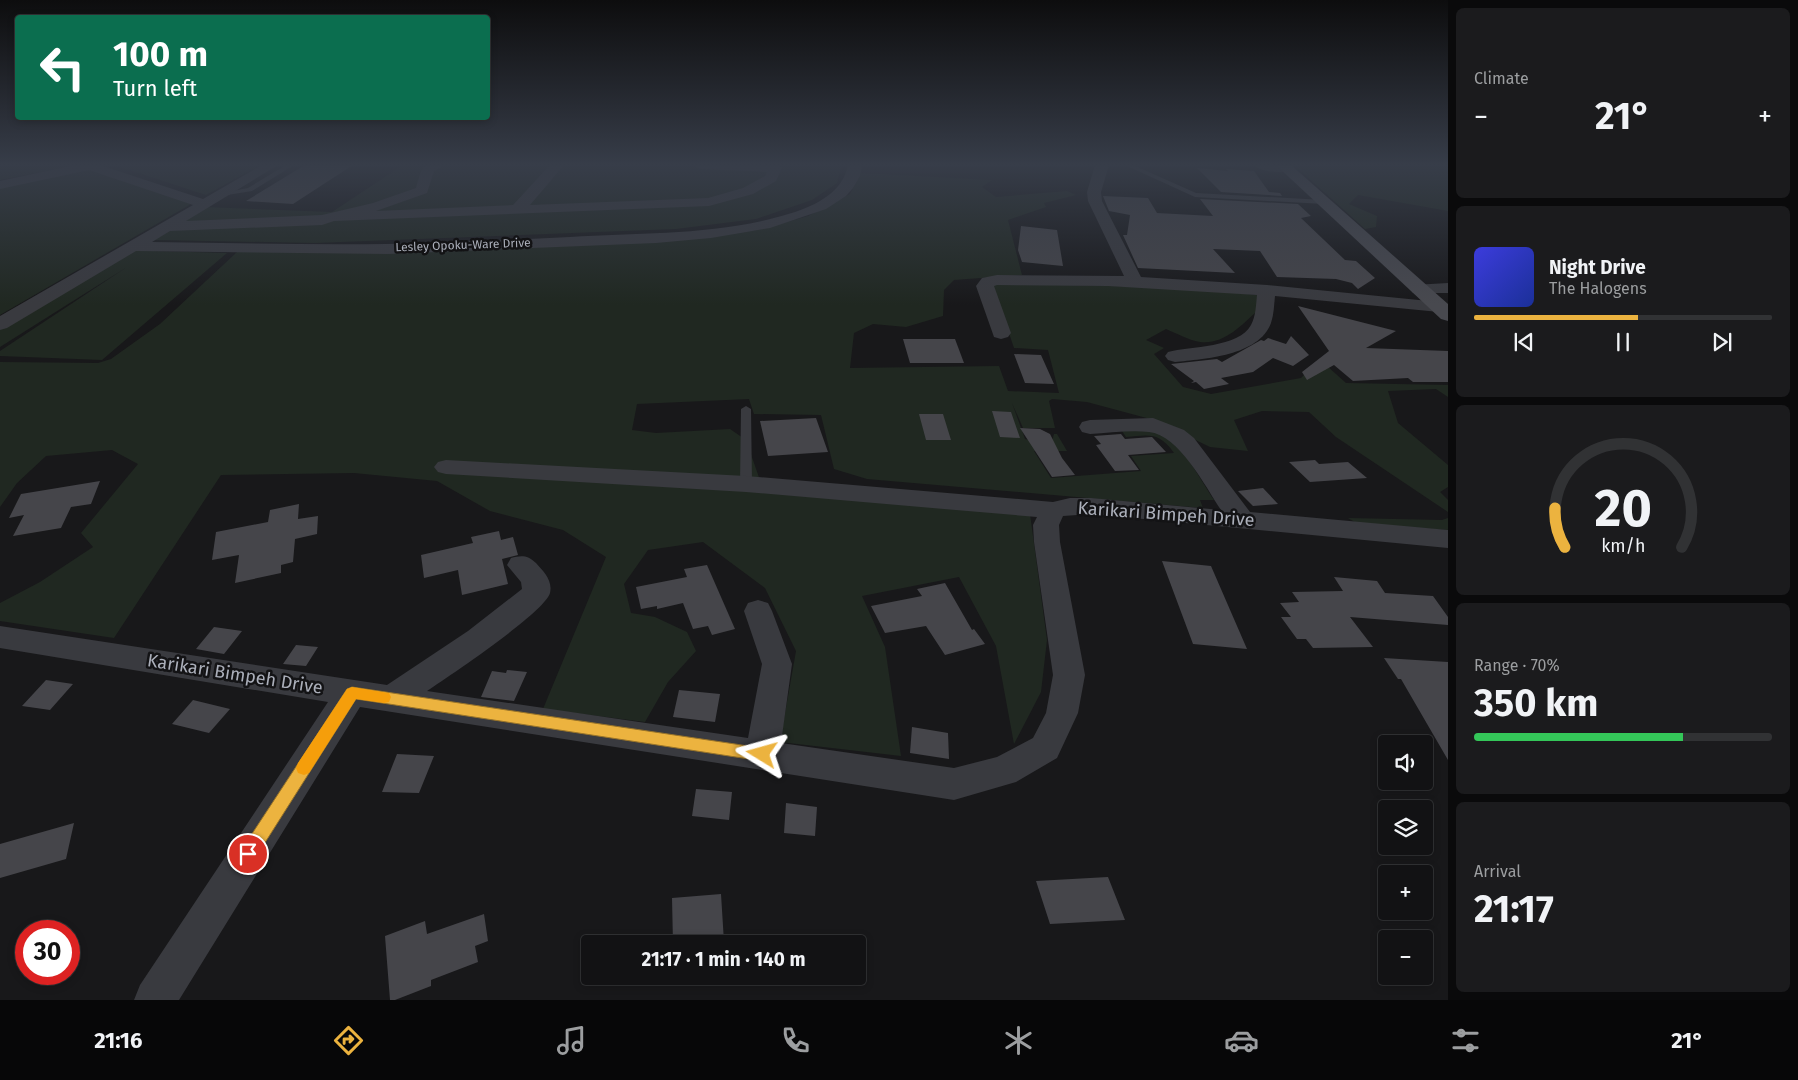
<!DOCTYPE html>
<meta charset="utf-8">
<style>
body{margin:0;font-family:"Fira Sans",sans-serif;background:#1b1b1d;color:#f1f3f6;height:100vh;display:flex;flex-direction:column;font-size:19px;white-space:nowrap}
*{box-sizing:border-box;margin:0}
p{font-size:16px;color:#9c9ea0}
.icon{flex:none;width:28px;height:28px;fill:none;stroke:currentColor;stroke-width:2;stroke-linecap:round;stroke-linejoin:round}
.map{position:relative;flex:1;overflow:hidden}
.drawer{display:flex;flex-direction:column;gap:8px;padding:8px;background:#0a0a0b;width:350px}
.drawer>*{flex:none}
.hud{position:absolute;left:15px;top:15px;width:475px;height:105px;border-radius:5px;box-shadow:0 2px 8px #0003,0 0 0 1px #313234;background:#0b6e4f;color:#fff;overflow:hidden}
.controls{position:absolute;left:1378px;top:735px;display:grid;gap:10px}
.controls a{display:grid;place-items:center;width:55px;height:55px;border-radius:5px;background:#121214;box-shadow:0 2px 8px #0003,0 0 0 1px #313234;font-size:25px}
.speed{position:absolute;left:15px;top:920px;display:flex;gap:10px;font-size:25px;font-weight:700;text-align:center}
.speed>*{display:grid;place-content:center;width:65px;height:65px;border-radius:50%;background:#121214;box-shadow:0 2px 8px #0003,0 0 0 1px #313234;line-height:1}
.speed .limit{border:8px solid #d22;background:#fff;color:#111}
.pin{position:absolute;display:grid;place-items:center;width:42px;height:42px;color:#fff;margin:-21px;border:2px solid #fff;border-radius:50%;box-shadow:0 1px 5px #0007}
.me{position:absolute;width:55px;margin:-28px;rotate:278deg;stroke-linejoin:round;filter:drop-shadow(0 0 4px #0008)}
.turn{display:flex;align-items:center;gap:18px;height:105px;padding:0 15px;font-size:22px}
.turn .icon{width:65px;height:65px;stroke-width:2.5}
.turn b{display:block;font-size:35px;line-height:42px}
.big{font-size:38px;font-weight:700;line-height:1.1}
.drawer .card{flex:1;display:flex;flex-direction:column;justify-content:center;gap:8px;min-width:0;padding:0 18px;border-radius:8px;background:#1b1b1d}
.drawer .dial{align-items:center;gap:0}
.dial svg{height:130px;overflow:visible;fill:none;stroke:#313234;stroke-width:7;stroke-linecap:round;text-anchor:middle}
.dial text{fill:#f1f3f6;stroke:none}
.song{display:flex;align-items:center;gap:15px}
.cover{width:60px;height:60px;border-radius:8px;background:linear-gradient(135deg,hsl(240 70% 55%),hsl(230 70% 35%))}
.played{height:5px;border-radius:2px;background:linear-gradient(90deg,#ecb33f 55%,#313234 55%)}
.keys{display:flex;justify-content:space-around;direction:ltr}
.heat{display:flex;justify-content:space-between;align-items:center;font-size:28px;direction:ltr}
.charge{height:8px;border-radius:4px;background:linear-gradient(90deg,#34c759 70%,#313234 0)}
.trip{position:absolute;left:581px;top:935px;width:285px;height:50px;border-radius:5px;background:#121214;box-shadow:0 2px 8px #0003,0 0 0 1px #313234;font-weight:700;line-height:50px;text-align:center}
.tabs{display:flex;height:80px;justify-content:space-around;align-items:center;background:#070708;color:#9c9ea0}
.tabs .icon{width:35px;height:35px}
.tabs .active{color:#ecb33f}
.tabs b{font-size:22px;color:#f1f3f6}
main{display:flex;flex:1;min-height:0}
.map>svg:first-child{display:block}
</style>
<main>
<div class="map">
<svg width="1448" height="1000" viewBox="0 0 1448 1000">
<rect width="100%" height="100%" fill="#18181a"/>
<path fill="#202821" d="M0 165H67L56 169 0 180Z
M114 165H260L206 195Z
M403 165H842L837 183 812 200 756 219 676 229 315 243 154 240 205 207 332 212Z
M1294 165H1448V211L1358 195 1349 204 1377 216 1376 227 1365 229Z
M90 168 191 204 0 315V185Z
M861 173 992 180 982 187 996 197 1067 191 1076 195 1044 203 1046 207 1008 220 1022 275 954 280 944 290 943 316 906 327 873 324 854 333 850 368 999 366 1008 391 1059 393 1048 350 1014 348 992 283 1194 288 1258 295 1257 311C1241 326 1223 345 1200 342 1188 340 1176 333 1166 329L1146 340 1164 348 1154 354 1183 387 1211 394 1301 378 1313 366H1327L1346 383 1448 385V397L1436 389 1388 391 1398 423 1448 465V487L1440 492 1448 500V512L1336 437 1309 412 1262 411 1234 420 1248 451 1210 447 1154 420 1087 402 1052 399 1049 401 1055 428H1023L1012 403 1025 439 1039 443 1052 441 1054 434H1057L1067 451H1034L1051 478 1141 471 1131 456 1174 453C1159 432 1150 435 1126 437L1122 431C1133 431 1150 427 1161 432 1182 443 1201 481 1214 500H1200L1203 508 867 479 834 469 821 415 754 414 749 399 637 404 632 430 656 433 730 429 746 440 763 489 1030 514 1047 640 1041 692 1014 744 996 646 959 577 862 596 885 647 901 756 780 742 796 651 765 588 703 542 648 550 624 584 631 613 655 617 687 632 696 651 668 682 645 722 543 709 606 557 563 530 490 511 437 481 354 473 221 475 114 638 0 621V603L40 582 93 547 81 533 138 464 112 450 46 456 17 483 0 507V362L98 363 111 359 160 324 237 252 243 251 758 230 808 216 850 194Z
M135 248 154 251 227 253 102 360 0 356V351L127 267 0 347V327Z
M1348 518 1442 520 1448 518V530L1358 524Z"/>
<path fill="#45454a" d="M305 165H353L293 204 246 201Z
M1197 168 1228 171 1226 169 1254 171 1269 192 1280 193 1282 196 1221 192Z
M1103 196 1148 198 1157 213 1213 216 1200 199 1298 204 1311 216 1301 218 1345 260 1356 261 1375 278 1358 289 1352 283 1336 279 1277 277 1260 251 1213 249 1235 273 1138 268 1123 235H1127L1130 215 1109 211Z
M1021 226 1057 230 1063 266 1022 262 1018 250Z
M1298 306 1396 331 1366 348 1448 351V382H1413L1408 378 1353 381 1334 365 1307 380 1302 372 1329 351Z
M1291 336 1309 355 1293 366 1273 358 1253 372 1221 378 1229 384 1204 389 1196 382 1191 383 1194 381 1171 364 1217 359 1222 362 1261 340 1264 341 1268 338 1286 344Z
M903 339H955L964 363H910Z
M1014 354 1041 355 1054 384 1025 383Z
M992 411 1011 412 1020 438 1000 437Z
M919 414H943L951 440H926Z
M816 418 828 452 768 456 760 421Z
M1020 428 1040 429 1050 434 1062 458 1075 475 1052 477Z
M1121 434 1125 439 1152 437 1166 452 1128 455 1139 470 1115 471 1096 445 1101 444 1094 436Z
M1315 460 1319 464 1348 462 1367 478 1310 482 1289 462Z
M100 481 91 504 71 507 61 528 13 536 24 515 9 518 21 494Z
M1263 488 1278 504 1253 506 1238 491Z
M299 504 298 519 318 516 317 534 295 539 293 562 281 565V573L235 583 239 555 212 560 216 532 268 522 270 510Z
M499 531 501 540 513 537 518 555 502 559 508 584 462 595 458 570 424 578 421 555 473 543 471 537Z
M1162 561 1211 566 1247 649 1193 644Z
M707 565 735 629 712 635 708 626 693 629 683 603 657 609V606L641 609 636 587 687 577 684 569Z
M1334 577 1377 581 1385 593 1433 596 1448 617V625L1350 617 1373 647 1313 648 1306 639H1297L1281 617H1291L1280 603 1299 602 1292 592 1343 591Z
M945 583 972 630 974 629 985 644 945 655 926 626 885 633 871 606 922 596 917 589Z
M214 627 242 631 224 654 196 649Z
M296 645 318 647 306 666 283 664Z
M1384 658 1448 662V760L1401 679H1398Z
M507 670 527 672 514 701 481 697 492 671 506 673Z
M46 680 73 684 50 710 22 706Z
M679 690 720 694 715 722 673 717Z
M193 700 230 709 209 733 172 724Z
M912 727 948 733 949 759 910 753Z
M397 754 434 756 419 793 382 792Z
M696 789 732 792 729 820 692 816Z
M786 803 817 807 815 836 784 833Z
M74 823 66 859 0 878V844Z
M1108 877 1125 920 1050 924 1036 881Z
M721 894 724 942 673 944 672 898Z
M484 914 488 941 475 946 478 962 431 980V986L395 1000H390L385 936 425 921 427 934Z"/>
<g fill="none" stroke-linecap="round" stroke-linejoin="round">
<path fill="#393a3f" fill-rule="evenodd" d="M286 165H294L252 191 221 196 217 194 248 188Z
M1125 165H1133L1196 193 1324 200 1328 202 1324 204 1195 197Z
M746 406 751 409 752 484 746 488 740 484 741 409Z"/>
<path fill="#393a3f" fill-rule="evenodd" d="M75 165H100L203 199 262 165H278L186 221 322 215 373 203 416 188C423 164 420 165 445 165L434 171 427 193 376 211 513 205 550 165H564L530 205 708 198 743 188 765 176 767 172 700 169 693 165H779L782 168 776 181 753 194 709 206 334 221 322 225 170 231 152 242C230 243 308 245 386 244 447 243 509 240 570 237 634 233 699 235 762 221 795 213 841 202 848 165H862L860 176 853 188 846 196 826 209 770 228 711 238 656 243 388 254 136 251 7 328 0 330V316L193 205 89 170 0 189V181Z
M1095 165H1109L1101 192 1102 201 1141 277 1267 285 1439 302 1445 303 1448 307 1445 311 1439 312 1275 296C1274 305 1274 314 1271 323 1259 356 1204 359 1175 362L1168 360 1165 356 1168 352C1190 346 1239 348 1251 325 1256 316 1256 304 1257 295L1108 286 997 285 994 286 1011 333 1008 337 1001 339 994 337 976 286 982 278 997 275 1124 276 1088 201 1087 192Z
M1254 165H1290L1293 168C1286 175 1260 172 1254 165Z
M1448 283V293H1413L1410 289 1413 285Z
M1153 418 1184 430 1194 438 1250 512 1448 530V548L1091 514 1063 516 1059 525 1060 542 1085 675 1078 713 1057 758 1016 782 954 800 360 707 179 1000H134L140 985 328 702 0 648V626L387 685 468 631 522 589 521 582 507 565 511 558C521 555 528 555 536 563 543 571 553 580 550 593 544 613 449 676 427 691L748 738 762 664 744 611 748 603 758 600 768 603 772 611 792 664 781 743 954 768 997 757 1033 738 1046 713 1053 675 1034 542 1033 525 1037 517 746 492 446 474 438 472 434 467 438 462 446 460 746 476 1053 502 1070 498H1091L1221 510C1205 486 1179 435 1149 432 1130 430 1109 433 1090 434L1082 432 1079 427 1082 422 1090 420Z"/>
<path fill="#48494f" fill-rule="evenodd" d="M1276 165H1291L1448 304V321L1441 319Z"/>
</g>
<linearGradient id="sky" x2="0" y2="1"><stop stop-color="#0d0d0e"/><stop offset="0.54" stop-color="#373d49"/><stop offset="1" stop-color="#373d49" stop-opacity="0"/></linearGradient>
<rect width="1448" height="305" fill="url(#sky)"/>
<path fill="#ecb33f" stroke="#997429" d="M352 687 762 748 768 750 770 754 768 759 762 761 356 699 254 860 248 863 242 860 240 854 242 849 347 689Z"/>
<path fill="#f59e0b" d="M352 687 389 693 391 697 389 702 384 703 356 699 309 773 304 775 298 773 296 768 298 763 347 689Z"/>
<g text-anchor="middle" stroke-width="5" stroke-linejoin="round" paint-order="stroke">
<g font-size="12" fill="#abafba" stroke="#131315">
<text transform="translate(463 245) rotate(-2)" y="4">Lesley Opoku-Ware Drive</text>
</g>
<g font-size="18" fill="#abafba" stroke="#131315">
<text transform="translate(1166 514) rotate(4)" y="6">Karikari Bimpeh Drive</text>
<text transform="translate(235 674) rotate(9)" y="6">Karikari Bimpeh Drive</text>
</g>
</g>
</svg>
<div class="controls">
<a><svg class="icon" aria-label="sound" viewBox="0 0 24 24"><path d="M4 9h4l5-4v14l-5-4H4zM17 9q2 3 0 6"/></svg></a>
<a><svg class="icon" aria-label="layers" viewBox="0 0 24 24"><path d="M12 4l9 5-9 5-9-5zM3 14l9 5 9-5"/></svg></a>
<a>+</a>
<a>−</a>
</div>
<div class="speed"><div class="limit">30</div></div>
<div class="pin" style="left:248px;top:854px;background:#d93025"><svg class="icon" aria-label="arrive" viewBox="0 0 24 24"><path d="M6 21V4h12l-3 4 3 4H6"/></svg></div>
<svg class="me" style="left:762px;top:754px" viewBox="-20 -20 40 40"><path d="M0-17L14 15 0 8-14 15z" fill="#ecb33f" stroke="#fff" stroke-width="4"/></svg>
<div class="trip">21:17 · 1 min · 140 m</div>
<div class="hud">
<div class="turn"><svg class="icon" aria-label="left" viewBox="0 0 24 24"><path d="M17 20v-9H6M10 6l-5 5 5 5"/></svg><div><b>100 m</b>Turn left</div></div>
</div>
</div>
<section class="drawer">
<div class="card"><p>Climate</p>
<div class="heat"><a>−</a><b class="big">21°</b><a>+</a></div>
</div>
<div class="card">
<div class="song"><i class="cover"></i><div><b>Night Drive</b><p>The Halogens</p></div></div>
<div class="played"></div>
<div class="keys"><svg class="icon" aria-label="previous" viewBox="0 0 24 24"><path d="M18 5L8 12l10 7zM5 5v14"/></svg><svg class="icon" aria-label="pause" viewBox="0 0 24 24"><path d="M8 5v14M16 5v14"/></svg><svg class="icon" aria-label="next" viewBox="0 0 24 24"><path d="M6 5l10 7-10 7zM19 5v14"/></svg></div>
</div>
<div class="card dial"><svg viewBox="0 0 100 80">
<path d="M14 69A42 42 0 1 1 86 69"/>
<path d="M14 69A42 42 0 0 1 8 45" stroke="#ecb33f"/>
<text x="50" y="56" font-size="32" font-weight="700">20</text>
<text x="50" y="72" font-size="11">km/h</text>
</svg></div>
<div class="card"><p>Range · 70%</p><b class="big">350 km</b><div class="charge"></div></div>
<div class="card"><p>Arrival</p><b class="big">21:17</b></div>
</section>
</main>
<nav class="tabs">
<b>21:16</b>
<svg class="icon active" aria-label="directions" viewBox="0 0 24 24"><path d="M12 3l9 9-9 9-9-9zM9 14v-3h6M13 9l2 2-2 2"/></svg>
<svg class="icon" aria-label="music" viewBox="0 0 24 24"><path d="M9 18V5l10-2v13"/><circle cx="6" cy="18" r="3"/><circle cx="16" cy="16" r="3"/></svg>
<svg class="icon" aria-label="phone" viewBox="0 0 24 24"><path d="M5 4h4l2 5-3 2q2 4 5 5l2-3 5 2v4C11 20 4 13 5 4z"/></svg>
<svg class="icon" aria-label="climate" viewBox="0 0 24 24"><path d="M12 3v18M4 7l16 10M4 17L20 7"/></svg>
<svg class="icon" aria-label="car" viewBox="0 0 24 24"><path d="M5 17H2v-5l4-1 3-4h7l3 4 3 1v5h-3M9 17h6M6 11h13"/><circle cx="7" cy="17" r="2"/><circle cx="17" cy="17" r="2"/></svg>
<svg class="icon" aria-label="filters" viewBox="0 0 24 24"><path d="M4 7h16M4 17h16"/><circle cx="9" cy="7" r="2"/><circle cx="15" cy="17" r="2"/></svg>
<b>21°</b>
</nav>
